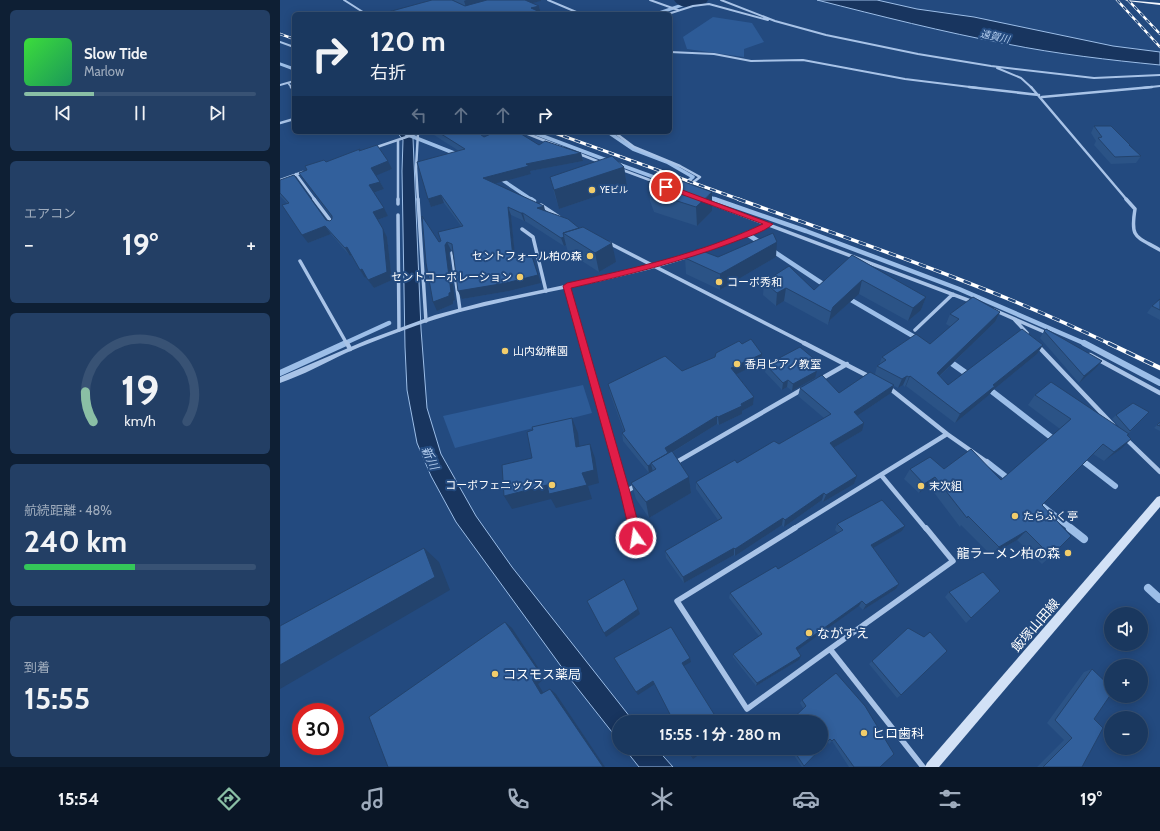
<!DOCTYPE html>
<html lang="ja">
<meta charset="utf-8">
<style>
body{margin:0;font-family:Cabin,"Noto Sans JP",sans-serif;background:#233f65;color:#f1f3f6;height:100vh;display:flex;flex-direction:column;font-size:15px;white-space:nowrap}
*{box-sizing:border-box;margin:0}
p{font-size:13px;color:#9facbd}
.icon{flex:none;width:22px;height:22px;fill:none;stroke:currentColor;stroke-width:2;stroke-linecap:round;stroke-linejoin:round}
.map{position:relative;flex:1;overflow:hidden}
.drawer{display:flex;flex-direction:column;gap:10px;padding:10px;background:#0e1f34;width:280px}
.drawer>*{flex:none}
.top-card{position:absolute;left:12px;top:12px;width:380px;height:122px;border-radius:6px;box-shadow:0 2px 10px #0003,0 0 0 1px #385274;background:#1a385f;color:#f1f3f6;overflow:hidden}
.buttons{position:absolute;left:824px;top:607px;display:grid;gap:8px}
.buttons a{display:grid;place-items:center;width:44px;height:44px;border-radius:50%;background:#1a385f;box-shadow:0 2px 10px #0003,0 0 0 1px #385274;font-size:20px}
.speed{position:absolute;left:12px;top:703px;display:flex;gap:8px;font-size:20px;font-weight:700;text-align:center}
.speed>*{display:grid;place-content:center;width:52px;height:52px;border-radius:50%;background:#1a385f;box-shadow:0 2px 10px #0003,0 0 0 1px #385274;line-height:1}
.speed .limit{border:6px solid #d22;background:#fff;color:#111}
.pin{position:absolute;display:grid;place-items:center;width:34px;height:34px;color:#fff;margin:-17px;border:2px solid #fff;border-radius:50%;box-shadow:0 1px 4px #0007}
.me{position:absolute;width:44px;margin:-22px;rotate:347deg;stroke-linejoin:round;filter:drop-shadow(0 0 3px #0008)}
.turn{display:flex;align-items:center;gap:14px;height:84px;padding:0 12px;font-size:18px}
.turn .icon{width:52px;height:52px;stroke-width:2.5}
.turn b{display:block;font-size:28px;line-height:34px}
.lanes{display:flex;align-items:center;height:38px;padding:0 12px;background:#0003;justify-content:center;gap:20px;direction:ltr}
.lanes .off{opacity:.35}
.big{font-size:30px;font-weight:700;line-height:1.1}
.drawer .card{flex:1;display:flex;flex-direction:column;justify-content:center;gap:6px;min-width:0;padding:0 14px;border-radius:6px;background:#233f65}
.drawer .dial{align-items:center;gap:0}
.dial svg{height:104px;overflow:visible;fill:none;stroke:#385274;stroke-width:7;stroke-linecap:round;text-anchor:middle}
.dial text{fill:#f1f3f6;stroke:none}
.song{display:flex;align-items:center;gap:12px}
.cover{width:48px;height:48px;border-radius:6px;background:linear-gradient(135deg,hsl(120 70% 55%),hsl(150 70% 35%))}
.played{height:4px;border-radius:2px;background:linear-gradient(90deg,#8abfa5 30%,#385274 30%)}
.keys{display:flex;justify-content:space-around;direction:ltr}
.heat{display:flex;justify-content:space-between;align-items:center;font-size:22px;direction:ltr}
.charge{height:6px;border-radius:3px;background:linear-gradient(90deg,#34c759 48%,#385274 0)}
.trip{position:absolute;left:332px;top:715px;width:216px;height:40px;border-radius:20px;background:#1a385f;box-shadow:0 2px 10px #0003,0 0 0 1px #385274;font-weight:700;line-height:40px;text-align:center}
.dock{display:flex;height:64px;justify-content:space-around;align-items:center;background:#0a1626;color:#9facbd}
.dock .icon{width:28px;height:28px}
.dock .on{color:#8abfa5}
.dock b{font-size:18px;color:#f1f3f6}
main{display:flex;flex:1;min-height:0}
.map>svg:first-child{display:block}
</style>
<main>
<section class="drawer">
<div class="card">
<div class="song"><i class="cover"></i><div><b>Slow Tide</b><p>Marlow</p></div></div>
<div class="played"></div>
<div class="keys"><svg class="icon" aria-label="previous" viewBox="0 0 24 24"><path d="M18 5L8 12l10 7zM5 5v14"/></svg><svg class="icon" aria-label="pause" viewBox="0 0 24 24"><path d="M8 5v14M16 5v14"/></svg><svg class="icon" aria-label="next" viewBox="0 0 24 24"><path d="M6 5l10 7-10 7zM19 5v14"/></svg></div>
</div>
<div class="card"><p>エアコン</p>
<div class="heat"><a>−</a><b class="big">19°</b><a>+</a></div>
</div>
<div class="card dial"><svg viewBox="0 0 100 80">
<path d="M14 69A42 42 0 1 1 86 69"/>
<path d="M14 69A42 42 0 0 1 8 46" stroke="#8abfa5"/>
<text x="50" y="56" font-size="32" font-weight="700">19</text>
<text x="50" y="72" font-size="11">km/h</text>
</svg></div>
<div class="card"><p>航続距離 · 48%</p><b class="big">240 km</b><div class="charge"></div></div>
<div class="card"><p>到着</p><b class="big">15:55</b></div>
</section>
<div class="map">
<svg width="880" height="767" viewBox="0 0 880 767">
<rect width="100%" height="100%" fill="#234a7f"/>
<path fill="#2d5b97" d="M433 17 472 23 484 42 464 49V57L407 49 403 37Z
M303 385 312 413 175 448 163 416Z"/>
<path fill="#18355f" stroke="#9cbee8" d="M537 0H597L637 9 694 17 833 46 880 52V65C829 60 777 54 727 44 663 32 600 16 537 0Z
M117 132H128L133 138 141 329 147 408 161 454 196 516 232 567 354 722H339V741L291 680 176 522 151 476 137 443 127 390 125 347 122 171 123 140Z
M344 748H376L393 767H359Z"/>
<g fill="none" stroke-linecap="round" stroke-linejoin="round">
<path stroke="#9cbee8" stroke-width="3" d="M376 14 408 3
M0 64 14 69"/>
<path stroke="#9cbee8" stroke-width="3.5" d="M252 132 329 161
M328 132 353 149 387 162 413 177 401 187
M126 134 179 155
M338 164 382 180
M218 177 252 200
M426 196 437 200"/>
<path stroke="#9cbee8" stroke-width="4.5" d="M251 199 254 201
M434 199 526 231 679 289 806 344
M467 234 481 243
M490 249 546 286
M566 297 638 339
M63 344 109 323"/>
<path stroke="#9cbee8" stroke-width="6" d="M804 343 880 383
M666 359 690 376
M0 373 66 343
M705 386 776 441
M799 458 835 486
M707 462 730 480
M757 502 792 529"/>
<path stroke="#9cbee8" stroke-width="8" d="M790 528 804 539
M868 588 880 599"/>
<path fill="#18355f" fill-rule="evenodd" d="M394 0H428L426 3C415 6 401 11 394 0Z"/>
<path stroke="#a8c3e7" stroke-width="2" d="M64 0 86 14
M268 0 301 14
M370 0 398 10
M441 0 495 21 546 35 638 54 711 66 814 78 880 75
M388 14 413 6 429 4 488 20
M0 42 14 47
M390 52 434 54 471 61 523 60 625 79 698 88
M717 68 741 78 752 88
M8 83 12 88
M0 85 14 81
M862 88 880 86"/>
<path stroke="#a8c3e7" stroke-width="2.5" d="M11 87 14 91
M689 87 759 95
M751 87 847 200
M762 97 872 87
M0 123 14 119
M243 132 283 148
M334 132 354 147 400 166 420 177 407 187
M138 133 136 168 138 200
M118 140V200
M94 148 141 132
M297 153 322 163
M340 169 375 182
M16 174 35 200
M0 180 23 172"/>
<path stroke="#a8c3e7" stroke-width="3.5" d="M34 199 53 224
M118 199V204
M138 199 146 321
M846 199 855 209C850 239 856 236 880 250
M428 202 693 302
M261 205 279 217
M118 215 119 330
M242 229 253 237 266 291
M329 243 526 344
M172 253 180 310
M20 261 67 344
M287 286 303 344
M714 310 769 334
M734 319 747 333
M635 330 673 294"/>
<path stroke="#a8c3e7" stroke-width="4.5" d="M67 343 70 349
M303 343 345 492
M524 343 590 377
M758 346 833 425
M810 355 880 393
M539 380 567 364
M667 434 707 462
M846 439 880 472
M395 463 523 389
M601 475 646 529
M354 529 345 492 357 485
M513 529 667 434 608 387"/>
<path stroke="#a8c3e7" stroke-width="5.5" d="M354 528 356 538
M515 528 397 601 467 709 550 649 643 767
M550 649 673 561 646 528"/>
<path fill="#a8c3e7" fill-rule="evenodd" d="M489 222 492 224 491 225C446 246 399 263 351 274 295 288 237 297 180 312 141 323 103 337 66 353 45 363 23 375 0 383V377L87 340 155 315 204 302 327 276 375 265 432 246Z"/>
<path fill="#d2e1f6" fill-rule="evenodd" d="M880 496V507L659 767H645L647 763 877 497Z"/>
<path fill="#f4f8fe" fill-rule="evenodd" d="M845 0 880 3V5L847 1Z"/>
<defs>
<path id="rail-far3" d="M837 0 880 47
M848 0 880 34
M0 34 14 39"/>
<path id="rail-far2" d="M272 132 461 200"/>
<path id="rail-far1" d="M458 199C583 244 710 286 830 344"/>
<path id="rail" d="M828 343 880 368"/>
</defs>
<use href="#rail-far3" stroke="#fff" stroke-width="2.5"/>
<use href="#rail-far2" stroke="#fff" stroke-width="3"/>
<use href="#rail-far1" stroke="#fff" stroke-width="3.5"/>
<use href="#rail" stroke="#fff" stroke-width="4.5"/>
<use href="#rail-far3" stroke="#234a7f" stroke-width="1.5" stroke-dasharray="4.5" stroke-linecap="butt"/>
<use href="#rail-far2" stroke="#234a7f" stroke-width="2" stroke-dasharray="6" stroke-linecap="butt"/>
<use href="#rail-far1" stroke="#234a7f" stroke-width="2.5" stroke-dasharray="8" stroke-linecap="butt"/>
<use href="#rail" stroke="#234a7f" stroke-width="3" stroke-dasharray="10" stroke-linecap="butt"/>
</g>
<path fill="#2b5386" d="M173 0H261V1L252 3 259 6 261 13 264 14H109L108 12 174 1Z
M814 126 850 145V146L861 156 856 163 831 164 814 145 816 141 811 133Z
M153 132H197L204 137 259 145 301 153 303 161 250 171 251 174 215 183 265 211 336 262 319 272 288 252 286 245 284 246 245 221H244L231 215 235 258 261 283 229 291 182 299 172 251 171 250 169 253 175 300 173 301V304L157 311 159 242 181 226 164 203 151 207 148 199 179 151 154 135Z
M81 151 112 169 96 175 104 189 94 193 108 216 97 220 107 237 112 280 94 288 87 278H85L72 256H70L51 234 28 243 7 203 0 196V180L46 220 50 221 52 219V218L25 181 19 173 46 162Z
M344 167 347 186 279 209 275 196 270 177Z
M368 182 432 211 417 226 374 212 370 201Z
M572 255 646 297 641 310 628 321 579 294 550 320 548 325 504 301 496 306 483 295 484 282 534 290Z
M438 257H496L440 290 406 274 405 258Z
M880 299V320L867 313 872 306Z
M720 312 715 322 660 376 668 385 763 345 757 354 712 391 709 395 675 423 626 386 625 387 623 385 618 388 614 386 611 393 577 416 582 431 553 448 577 476 574 484 543 502 542 500 504 527 502 525 455 556 454 555 404 583 386 558 385 551 438 520 416 489V482L457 463 499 444 544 418 518 396 520 388 559 393 595 374 597 366 599 365 602 357 650 344 671 327 666 324 670 314Z
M764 331 822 361 816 368 799 383 760 338Z
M482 354 481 362 456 374 474 397 473 405 462 411V414L439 425 437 424 393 452 409 477 411 493 369 518 356 499 351 483 369 473 343 441 342 433 344 432 330 393 328 384 402 371 435 357Z
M486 365 536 369H535V378L512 391 507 387 502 390 485 372Z
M755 395 842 430 832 419 836 415 869 412 848 434 841 449 824 461 813 454 762 505 771 556 762 564 737 540 711 555 681 525 680 527 649 486 639 493 624 479 630 469H664L721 480 780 429 748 405Z
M880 422V431L874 428Z
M557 524 625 526 622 531 592 548 619 584 616 589 583 610 579 606 517 650 519 660 476 686 453 657V654L479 636 449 598 450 593 498 569 558 533 555 530Z
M720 591 686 623 665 597 669 592Z
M592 661 621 695 617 698 589 664Z
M812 669 814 719 802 767H757L784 740 767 723 804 672Z
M522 700 600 767H569L552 741 549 744 548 742 524 766 522 767 509 748H541L523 708 520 703Z"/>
<path fill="#23436d" d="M186 0H225L187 10 184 1Z
M239 0H261V1L240 6Z
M259 6 261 14 251 8Z
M34 132H54L35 134Z
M301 153 303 161 250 171 251 174 206 186 203 178 246 164Z
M108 161 112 169 95 176 91 168Z
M344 167 347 186 279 209 274 190Z
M100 182 104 189 93 193 89 185Z
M432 192V211L417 226 416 207Z
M161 195 164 203 151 207 148 199Z
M264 206 266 214 257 208Z
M228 207 231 215 236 266 233 258Z
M104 208 108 216 97 220 93 212Z
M241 213H243L245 221H244Z
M45 226 51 234 28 243 22 235Z
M103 229 107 237 112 280 94 288 88 280Z
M284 237 286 245 284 246 281 238Z
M167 242 171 250 169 253 175 300 173 301V304L157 311 153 302 165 245Z
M497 242 496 257 440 290V274Z
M332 243 336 262 319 272 315 253Z
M67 247 72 255 70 256 65 248Z
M251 253 261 283 229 291 182 299 178 291Z
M82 269 87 277 85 278 80 270Z
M582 280 579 294 550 320 548 325 551 312 553 307Z
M506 288 504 301 496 306 497 293Z
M646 297 641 310 628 321 633 308Z
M720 312 715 322 653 382 657 373Z
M763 345 757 354 712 391 709 395 675 423 680 414 713 385Z
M482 354 481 362 451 377V368Z
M822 361 816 368 799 383 804 376Z
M538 362 536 369 530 373 531 366Z
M537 371 535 378 512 391 513 384Z
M627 376 623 385 618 388 622 379Z
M630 376 626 386 625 387 629 377Z
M508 380 507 387 502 390 503 383Z
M614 385 611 393 571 420 574 412Z
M474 397 473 405 462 411V414L439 425 438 417Z
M437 416V424L389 454 385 448Z
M292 418 298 433 301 462 296 447Z
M584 423 582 431 548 451 550 443Z
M851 439 841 449 824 461 834 452Z
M310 444 315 458 319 483 308 486 312 499 276 508 271 499 232 509 224 496 302 473Z
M371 464 373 472 369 474 368 466Z
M577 476 574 484 543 502 546 495Z
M409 477 411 493 369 518 366 502Z
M655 477 649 486 639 493 644 484Z
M544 493 542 500 504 527 505 520Z
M503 518 502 525 455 556V549Z
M625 526 622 531 588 551 591 545Z
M746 531 737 540 711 555 719 547Z
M144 548 159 562 170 590 0 689V665Z
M454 548V555L404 583 403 577Z
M619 584 616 589 583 610 586 605Z
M582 601 579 606 515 652 516 648Z
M358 609 360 614 326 637 324 633Z
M225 622 232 628 265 678 258 684 267 699 261 694 252 679Z
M521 656 519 660 476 686 477 683Z
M410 658 411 662 402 667V663Z
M373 681 375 684 358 695 356 692Z
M270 689 276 694 325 767H323Z
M425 748H428L413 759 412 757Z"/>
<path fill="#32609c" stroke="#23436d" d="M152 0H172L185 6 207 0H245L259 6 251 8 264 14H112L108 12Z
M814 126H831L850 145H849L861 156 835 157 818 138 822 137Z
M158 132H197L204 137 215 132H238L259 145 265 141 301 153 246 164 249 166 203 178 264 206 257 208 288 219 299 228 283 233 284 237 281 238 243 213H241L228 207 233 258 251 253 258 275 226 283 178 291 172 244 167 242 165 245 171 292 169 293V296L153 302 146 263 142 216 159 242 161 241 158 232 183 226 161 195 148 199 137 162 185 149Z
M97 145 108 161 91 168 100 182 89 185 104 208 93 212 103 229 107 272 88 280 82 269 80 270 67 247 65 248 45 226 22 235 2 205 9 203 0 193V180L14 175 46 220 50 221 52 219V216L19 173 27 170 25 166 44 160 46 162 80 149 79 151Z
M332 156 344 167 274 190 270 177Z
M385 175 432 192 416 207 372 193 368 182Z
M303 227 332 243 315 253 283 233Z
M493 233 497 242 440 274 405 258 417 249 438 257Z
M572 255 646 297 633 308 582 280 553 307 551 312 506 288 497 293 484 282 509 266 534 290Z
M693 297 720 312 657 373 668 385 742 329 763 345 713 385 715 386 680 414 630 376 629 377 627 376 622 379 597 366 606 360 602 357 636 334 650 344 679 319 670 314Z
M880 299V310L872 306Z
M766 329 822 361 804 376 764 331Z
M471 339 482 354 451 368 474 397 461 404 462 406 438 417 437 416 385 448 388 453 371 463V464L368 466 342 433 345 431 328 384 385 356 402 371 435 357 436 353 459 341 462 344Z
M520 347 538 362 531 366 537 371 513 384 508 380 503 383 486 365Z
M590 372 614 385 574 412 584 423 550 443 577 476 546 495 544 493 505 520 503 518 455 549 454 548 403 577 385 551 442 518 416 482 455 460 457 463 494 441 499 444 551 414 520 388 542 375 559 393Z
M771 382 849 434 847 435 851 439 834 452 823 444 762 505 791 536 771 556 746 531 719 547 688 516 687 518 655 477 644 484 630 469 650 457 664 469 691 449 721 480 791 419 755 395Z
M853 403 869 412 850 431 836 415Z
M292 418 296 447 310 444 314 470 302 473 307 485 269 494 267 485 224 496 222 465 252 458 247 432 253 430 252 427Z
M880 422V426L877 425Z
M392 451 409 477 366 502 351 483 376 469 371 463Z
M602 500 625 526 591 545 619 584 586 605 582 601 516 648 521 656 477 683 453 654 482 634 450 593 496 566 498 569 563 530 557 524Z
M144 548 155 577 0 665V626Z
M703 572 720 591 691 618 669 592Z
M344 579 358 609 324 633 307 601Z
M225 622 260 673 252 679 261 694 270 689 323 767H108L89 717Z
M391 627 410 658 402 663 439 722H394L373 681 356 692 334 658Z
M628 628 644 637 650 632 667 651 621 695 592 661Z
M812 669 831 687V694L814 719 823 728 802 767H763L792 738 775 720Z
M556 673 585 706 614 754 600 767H574L554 739 552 741 550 739 524 766 512 748H541V722H509L526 706 522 700Z
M407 748H425L412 757Z"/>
<path fill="#e11d48" stroke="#92132f" d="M384 185H389L493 224C483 233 466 237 454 242 401 262 347 275 291 288L350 492 362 538 360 542 356 544 352 542 351 538 340 492 283 286 287 283C355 268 419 254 483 224L384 188Z"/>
<g fill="#f2cd6b" stroke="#234a7f" stroke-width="1.5">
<circle cx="312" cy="190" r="4"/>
<circle cx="310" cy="256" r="4"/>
<circle cx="240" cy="277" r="4"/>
<circle cx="439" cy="282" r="4"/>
<circle cx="225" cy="351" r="4"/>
<circle cx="457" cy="364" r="4"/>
<circle cx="272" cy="485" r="4"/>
<circle cx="641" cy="486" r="4"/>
<circle cx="735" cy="516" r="4"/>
<circle cx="788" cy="553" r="4"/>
<circle cx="529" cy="633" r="4"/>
<circle cx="215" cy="674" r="4"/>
<circle cx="584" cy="733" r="4"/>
</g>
<g text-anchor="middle" stroke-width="4" stroke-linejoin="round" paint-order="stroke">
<g font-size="9" fill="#fff" stroke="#234a7f" text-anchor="start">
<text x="320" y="193">YEビル</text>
</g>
<g font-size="10" font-style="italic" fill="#b3cdee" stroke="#234a7f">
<text transform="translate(715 36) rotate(12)" y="4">遠賀川</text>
</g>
<g font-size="11" fill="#fff" stroke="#234a7f" text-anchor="start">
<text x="302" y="260" text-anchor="end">セントフォール柏の森</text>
<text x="232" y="281" text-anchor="end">セントコーポレーション</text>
<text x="447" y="286">コーポ秀和</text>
<text x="233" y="355">山内幼稚園</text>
<text x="465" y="368">香月ピアノ教室</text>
<text x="264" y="489" text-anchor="end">コーポフェニックス</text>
<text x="649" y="490">末次組</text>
<text x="743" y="520">たらふく亭</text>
</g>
<g font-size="12" font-style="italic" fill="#b3cdee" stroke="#234a7f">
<text transform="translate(150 458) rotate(65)" y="4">新川</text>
</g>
<g font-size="13" fill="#fff" stroke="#234a7f" text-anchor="start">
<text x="780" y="558" text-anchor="end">龍ラーメン柏の森</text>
<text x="537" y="638">ながすえ</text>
<text x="223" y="679">コスモス薬局</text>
<text x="592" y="738">ヒロ歯科</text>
</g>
<g font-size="13" fill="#fff" stroke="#234a7f">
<text transform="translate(755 625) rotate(-49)" y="5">飯塚山田線</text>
</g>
</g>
</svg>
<div class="buttons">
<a><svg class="icon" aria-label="sound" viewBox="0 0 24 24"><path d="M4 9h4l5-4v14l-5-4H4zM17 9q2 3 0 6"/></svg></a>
<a>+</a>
<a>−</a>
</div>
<div class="speed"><div class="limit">30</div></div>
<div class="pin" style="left:386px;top:187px;background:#d93025"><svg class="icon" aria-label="arrive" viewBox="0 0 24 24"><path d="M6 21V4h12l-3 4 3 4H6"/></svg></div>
<svg class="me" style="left:356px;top:538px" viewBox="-20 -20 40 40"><circle r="17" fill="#e11d48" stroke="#fff" stroke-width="3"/><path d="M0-11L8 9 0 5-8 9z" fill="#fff"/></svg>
<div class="trip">15:55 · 1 分 · 280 m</div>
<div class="top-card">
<div class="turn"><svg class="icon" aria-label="right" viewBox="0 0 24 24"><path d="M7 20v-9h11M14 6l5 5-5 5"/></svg><div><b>120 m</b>右折</div></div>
<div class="lanes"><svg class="icon off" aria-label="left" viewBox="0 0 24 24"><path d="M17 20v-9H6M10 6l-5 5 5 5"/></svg><svg class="icon off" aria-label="ahead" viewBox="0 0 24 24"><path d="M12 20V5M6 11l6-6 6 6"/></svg><svg class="icon off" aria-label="ahead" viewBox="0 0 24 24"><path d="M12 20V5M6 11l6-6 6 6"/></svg><svg class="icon" aria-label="right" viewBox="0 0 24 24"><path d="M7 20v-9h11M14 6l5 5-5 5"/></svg></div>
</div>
</div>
</main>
<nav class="dock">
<b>15:54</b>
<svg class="icon on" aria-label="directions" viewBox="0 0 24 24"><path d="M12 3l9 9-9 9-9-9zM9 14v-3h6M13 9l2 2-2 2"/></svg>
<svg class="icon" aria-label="music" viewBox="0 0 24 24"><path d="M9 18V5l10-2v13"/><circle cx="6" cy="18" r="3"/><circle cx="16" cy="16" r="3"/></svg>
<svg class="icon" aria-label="phone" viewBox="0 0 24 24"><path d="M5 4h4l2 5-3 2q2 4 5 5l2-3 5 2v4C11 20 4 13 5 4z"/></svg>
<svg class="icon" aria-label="climate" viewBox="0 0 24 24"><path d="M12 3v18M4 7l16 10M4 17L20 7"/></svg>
<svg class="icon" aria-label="car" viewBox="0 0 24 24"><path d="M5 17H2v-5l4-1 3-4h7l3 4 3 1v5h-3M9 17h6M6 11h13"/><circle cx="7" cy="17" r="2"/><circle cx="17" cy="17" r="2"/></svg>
<svg class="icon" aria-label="filters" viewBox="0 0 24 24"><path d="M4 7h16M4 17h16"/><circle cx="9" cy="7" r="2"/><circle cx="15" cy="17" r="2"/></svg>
<b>19°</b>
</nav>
